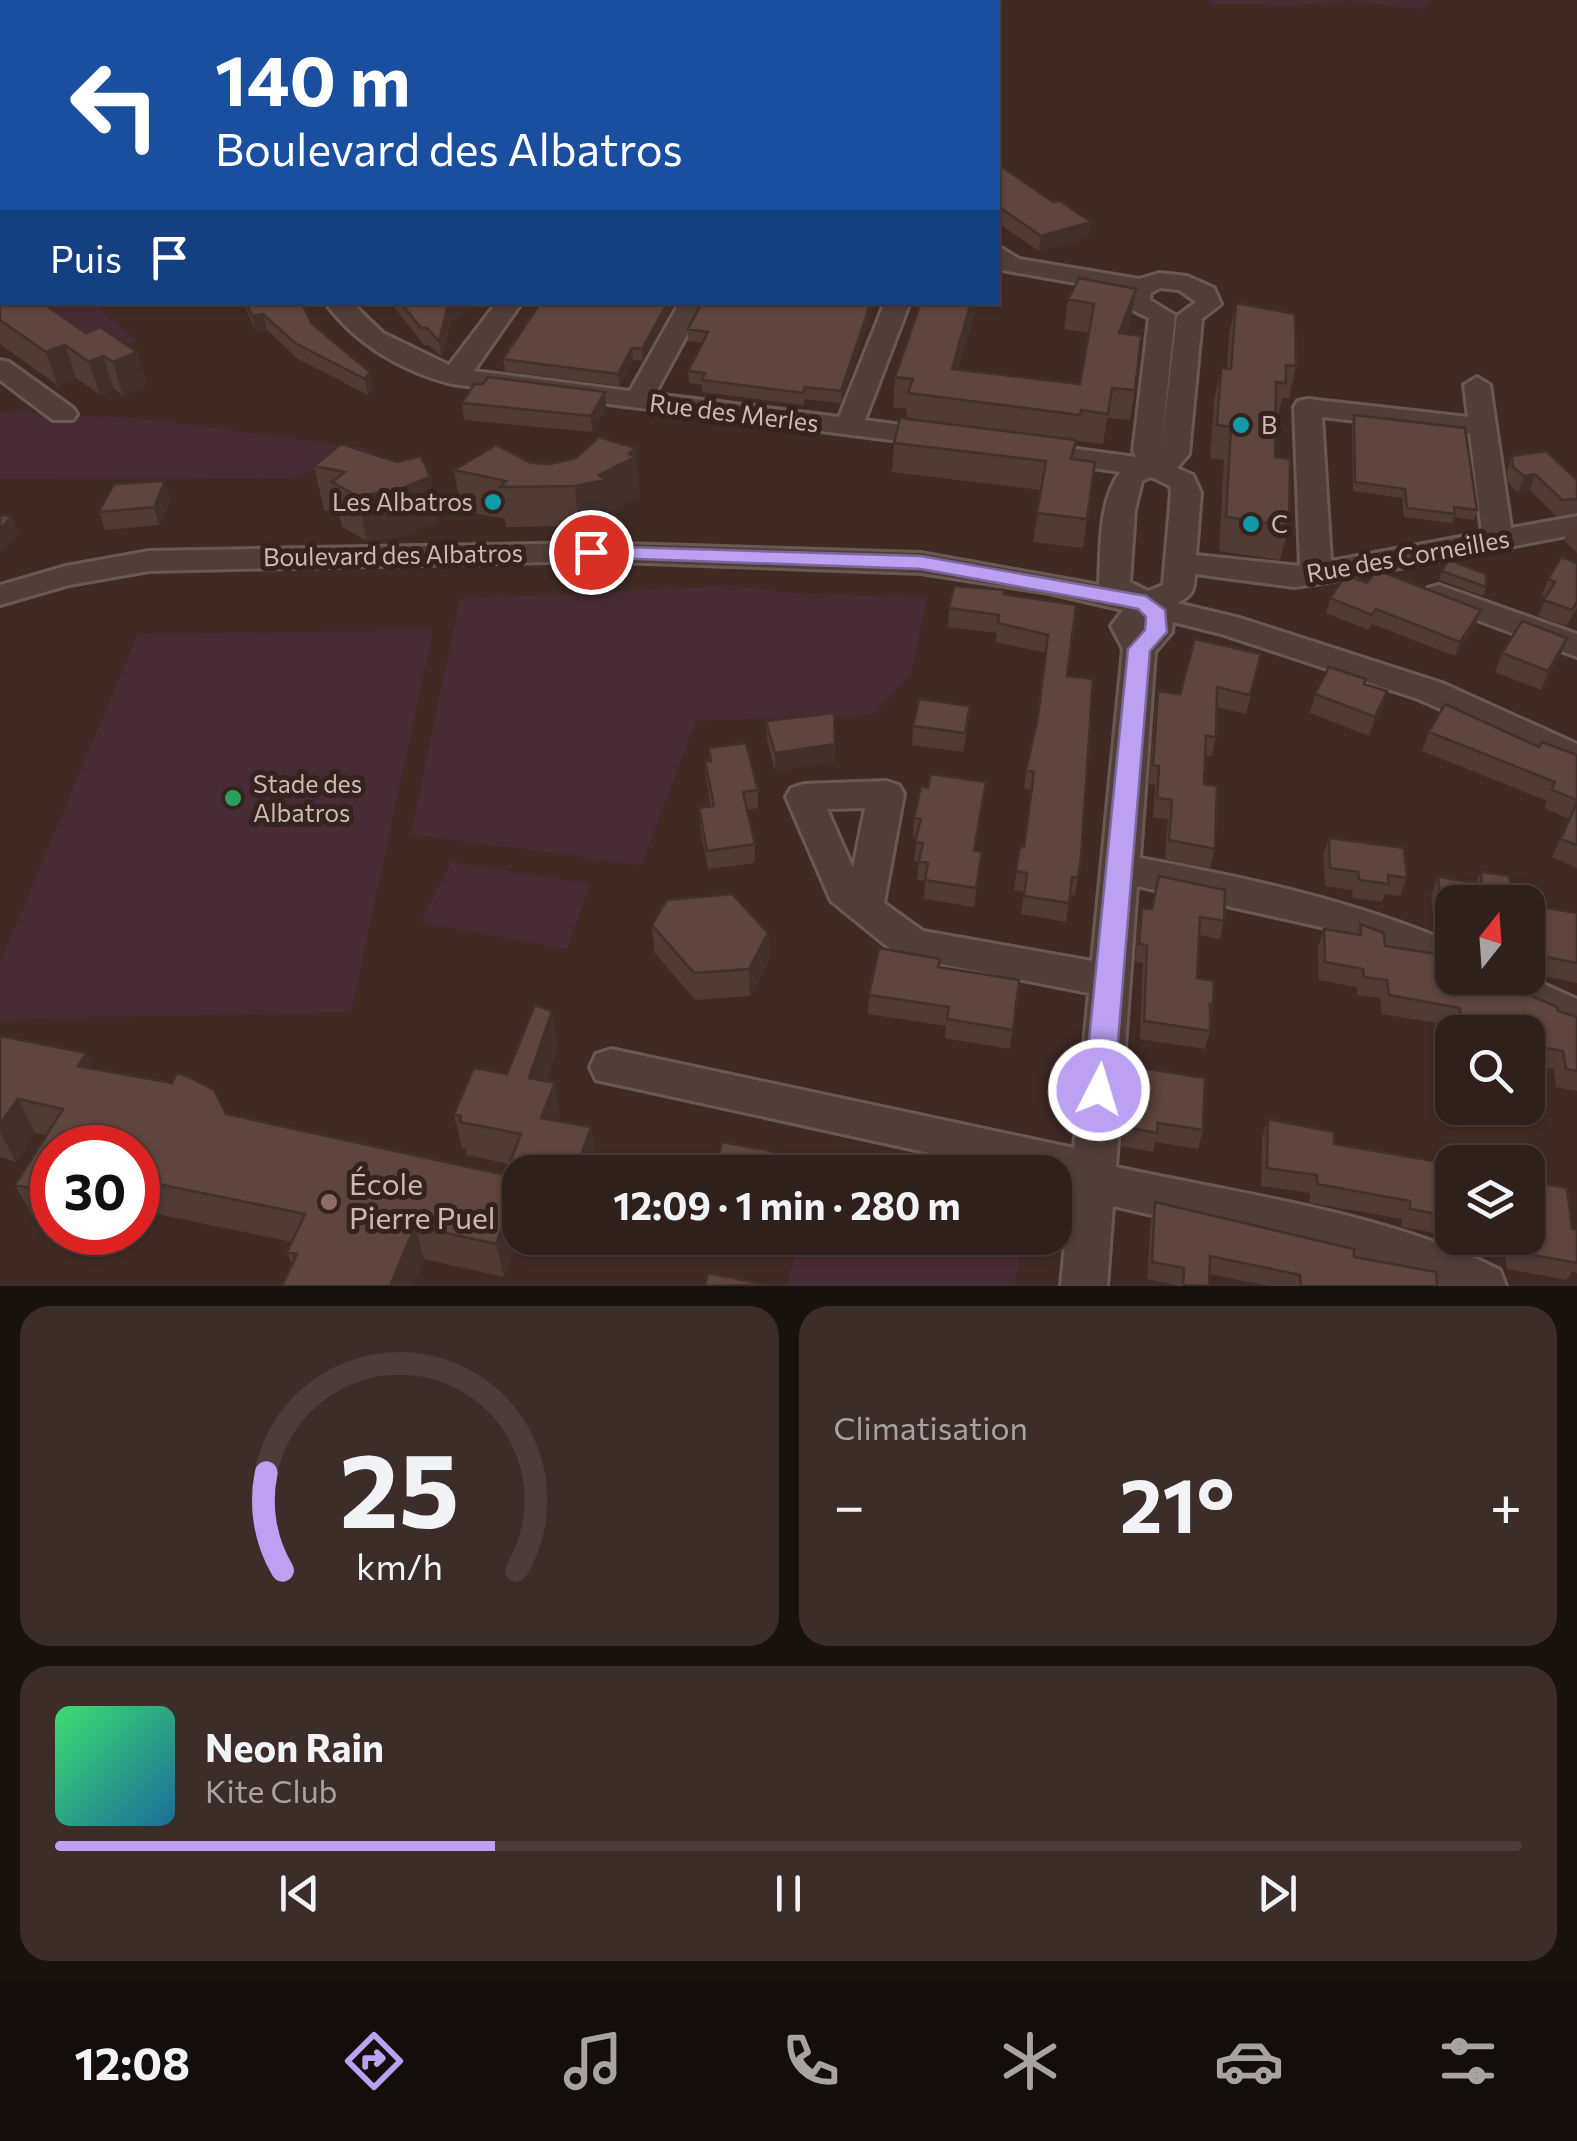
<!DOCTYPE html>
<html lang="fr">
<meta charset="utf-8">
<style>
body{margin:0;font-family:Commissioner,sans-serif;background:#3c2d28;color:#f1f3f6;height:100vh;display:flex;flex-direction:column;font-size:38px;white-space:nowrap}
*{box-sizing:border-box;margin:0}
p{font-size:32px;color:#a8a3a3}
.icon{flex:none;width:55px;height:55px;fill:none;stroke:currentColor;stroke-width:2;stroke-linecap:round;stroke-linejoin:round}
.map{position:relative;height:1286px;overflow:hidden}
.sheet{display:flex;flex-direction:column;gap:20px;padding:20px;background:#1a120f;flex:1}
.sheet>*{flex:none}
.hud{position:absolute;left:0px;top:0px;width:1000px;height:305px;box-shadow:0 2px 8px #0004,0 0 0 2px #4b3e3a;background:#1a4fa0;color:#fff;overflow:hidden}
.needle{width:65px;rotate:17deg}
.fabs{position:absolute;left:1435px;top:885px;display:grid;gap:20px}
.fabs a{display:grid;place-items:center;width:110px;height:110px;border-radius:20px;background:#30201b;box-shadow:0 2px 8px #0004,0 0 0 2px #4b3e3a;font-size:50px}
.speed{position:absolute;left:30px;top:1125px;display:flex;gap:20px;font-size:50px;font-weight:700;text-align:center}
.speed>*{display:grid;place-content:center;width:130px;height:130px;border-radius:50%;background:#30201b;box-shadow:0 2px 8px #0004,0 0 0 2px #4b3e3a;line-height:1}
.speed .limit{border:15px solid #d22;background:#fff;color:#111}
.pin{position:absolute;display:grid;place-items:center;width:85px;height:85px;color:#fff;margin:-42px;border:5px solid #fff;border-radius:50%;box-shadow:0 2px 10px #0007}
.me{position:absolute;width:110px;margin:-55px;rotate:5deg;stroke-linejoin:round;filter:drop-shadow(0 0 8px #0008)}
.turn{display:flex;align-items:center;gap:35px;height:210px;padding:0 50px;font-size:45px}
.turn .icon{width:130px;height:130px;stroke-width:2.5}
.turn b{display:block;font-size:70px;line-height:85px}
.then{display:flex;align-items:center;height:95px;padding:0 50px;background:#0003;gap:20px;font-size:38px}
.big{font-size:75px;font-weight:700;line-height:1.1}
.sheet .tile{flex:1;display:flex;flex-direction:column;justify-content:center;gap:15px;min-width:0;padding:0 35px;border-radius:30px;background:#3c2d28}
.sheet .dial{align-items:center;gap:0}
.dial svg{height:260px;overflow:visible;fill:none;stroke:#4b3e3a;stroke-width:7;stroke-linecap:round;text-anchor:middle}
.dial text{fill:#f1f3f6;stroke:none}
.song{display:flex;align-items:center;gap:30px}
.cover{width:120px;height:120px;border-radius:15px;background:linear-gradient(135deg,hsl(140 70% 55%),hsl(200 70% 35%))}
.played{height:10px;border-radius:5px;background:linear-gradient(90deg,#bca0f2 30%,#4b3e3a 30%)}
.keys{display:flex;justify-content:space-around;direction:ltr}
.heat{display:flex;justify-content:space-between;align-items:center;font-size:55px;direction:ltr}
.sheet .tiles{flex:1;display:grid;gap:20px;grid-template-columns:1fr 1fr}
.tile:last-child{grid-column:span 2}
.trip{position:absolute;left:502px;top:1155px;width:570px;height:100px;border-radius:30px;background:#30201b;box-shadow:0 2px 8px #0004,0 0 0 2px #4b3e3a;font-weight:700;line-height:100px;text-align:center}
.dock{display:flex;height:160px;justify-content:space-around;align-items:center;background:#130d0b;color:#a8a3a3}
.dock .icon{width:70px;height:70px}
.dock .selected{color:#bca0f2}
.dock b{font-size:45px;color:#f1f3f6}
.map>svg:first-child{display:block}
</style>
<div class="map">
<svg width="1577" height="1286" viewBox="0 0 1577 1286">
<rect width="100%" height="100%" fill="#402a24"/>
<path fill="#482c35" d="M0 0H286L2 2 0 108Z
M1210 0H1431L1421 9 1348 1 1302 5 1211 4Z
M22 303H100L104 313 137 341 92 353Z
M0 412 137 418 377 450 292 478 0 479Z
M733 586 790 593 927 598 911 674 874 714 696 721 641 865 411 834 460 599Z
M433 630 351 1012 0 1019V963L138 634Z
M452 862 590 884 567 949 420 922Z
M799 1238H1021L1015 1286H787Z"/>
<g fill="none" stroke-linecap="round" stroke-linejoin="round">
<path stroke="#664035" stroke-width="5" d="M279 2 283 0"/>
<defs>
<path id="minor" d="M666 0H684V2H666Z
M998 246 1019 259 1139 279 1159 273 1187 276 1214 288 1221 304 1202 319 1189 454 1177 468 1193 475 1201 493 1196 555 1300 566 1294 407 1298 401 1308 399 1468 417 1464 385 1477 377 1490 385 1511 528 1577 516V534L1316 584 1294 587 1195 574C1194 590 1193 596 1177 603L1240 618 1442 683 1577 744V770L1418 699 1221 634 1173 622 1172 632 1155 652 1140 858C1247 878 1352 900 1452 943V976L1330 929 1137 886 1116 1167C1240 1194 1388 1213 1500 1270L1506 1286H1437L1375 1266 1113 1206 1107 1286H1061L1070 1192 1055 1183V1172H1016L596 1080 590 1067 596 1054 611 1049 1074 1148 1089 993 899 956 831 901 786 797 791 788 804 784 886 781 899 785 904 794 884 903 923 931 1092 961 1123 649 1111 626 1123 610 1049 593 921 573 591 561 149 571 69 585 0 605V585L66 566 149 551 591 543 921 553 1099 585C1101 548 1098 503 1120 472L1032 459 1022 457 1018 451 1022 445 1032 443 1136 457 1133 451 1149 318 1130 309 1124 296 1126 292 1002 270 998 265ZM1160 288 1179 290 1196 302 1177 316 1161 451 1175 315 1150 300 1151 293ZM1322 417 1470 434 1482 533 1331 561ZM1151 477 1170 486 1171 493 1163 585 1148 591 1130 582 1135 510 1142 481ZM865 808 853 868 827 809Z
M325 302H351L383 333 449 365 497 302H522L474 371 630 391 680 302H705L655 394 839 417 885 302H910L865 420 938 430 952 438 938 446 452 384C403 372 355 344 325 302Z
M0 360 9 362 73 408 77 414 73 420H53L0 380Z
M1439 585 1577 634V657L1428 602 1423 595 1428 588Z
M1528 977 1577 999V1034L1477 989 1471 978Z"/>
<path id="secondary" d="M2 149V169L0 170V150Z"/>
</defs>
<use href="#minor" stroke="#6a5953" stroke-width="6"/>
<use href="#secondary" stroke="#594742" stroke-width="4"/>
<use href="#minor" fill="#503e38" fill-rule="evenodd"/>
<use href="#secondary" fill="#634e46" fill-rule="evenodd"/>
</g>
<path fill="#513b35" d="M698 0H774L778 2H699Z
M998 164 1089 237 1039 251 998 223Z
M0 275 86 333 137 352 147 385 123 396 114 389 100 395 76 378 58 386 0 344Z
M1079 278 1131 319 1126 334 1135 390 1130 420 1107 418 1103 444 1077 441 1074 460 1095 462 1083 548 1033 542 1041 490 892 472 894 443 906 419 907 409 893 407 895 377 958 370 1080 384 1088 333 1064 329 1068 299Z
M243 302H301L312 324 370 372 373 389 368 395 298 359 267 330 256 332Z
M390 302H472L473 309 451 321 442 357 429 345H424Z
M541 302H675L642 361 633 360 619 386 505 371 503 359Z
M702 302H875L841 403 805 399 803 405 702 392V385L689 383 688 371 703 343 688 341V329Z
M1236 303 1296 366 1289 398H1282L1278 416 1276 415 1275 457 1289 526 1280 560 1219 551 1224 460 1210 458 1214 401 1221 368 1227 369 1229 335Z
M462 403 606 408 592 432 464 420Z
M1354 415 1477 510 1474 520 1454 517 1452 523 1404 517 1402 498 1353 491 1352 424Z
M635 456 640 496 608 512V520L579 526 506 527 505 519 461 510 454 470 531 463 550 464Z
M1512 456 1577 480V513L1556 516 1530 490 1518 492 1508 482 1507 472Z
M314 466 430 477 437 521 406 535 367 541 342 527 339 514 324 510Z
M171 499 159 525 105 530 99 512Z
M1577 523V553L1564 540 1570 525Z
M1577 563V608L1566 626 1538 616 1547 597 1542 595 1548 579Z
M1442 571 1486 587 1483 596 1439 580Z
M1003 594 1076 605 1067 676 1078 878 1075 896 1070 895 1066 922 1021 914 1024 892 1014 890 1020 847H1024L1032 790 1024 789 1026 770 1038 719 1046 653 996 642 997 633 948 627 949 608Z
M1330 598 1476 624 1455 656 1372 624 1368 630 1326 613Z
M1502 653 1560 657 1541 690 1495 672Z
M1261 654 1246 714 1216 707V737L1212 756H1205L1204 784 1215 849 1210 868 1165 859 1168 819 1153 817 1155 785 1149 784 1155 710 1158 691 1180 694Z
M1365 684 1387 691 1381 710 1369 736 1310 713 1315 694Z
M766 721 835 744 834 761 775 771 767 739Z
M968 725 963 752 912 745 913 726Z
M1429 732 1539 747 1577 755V868L1552 857 1569 819 1544 808 1547 801 1422 751Z
M709 748 758 790V808L747 810 755 844V863L708 869 700 827 699 808 711 807 706 780 705 761H709Z
M984 800 975 851 982 852 974 907 924 899 925 881 917 880 919 862 914 861 917 837 913 836 914 818Z
M1329 838 1407 878 1400 896 1385 894 1382 902 1353 898 1352 890 1325 886 1323 855Z
M1481 872 1513 902H1452V936L1435 932 1431 895 1438 877 1476 883Z
M1528 905 1577 913V983L1528 973Z
M1142 908 1224 921 1220 939 1199 935 1197 978 1213 1005 1210 1018V1031L1205 1049 1140 1039 1143 963 1135 962 1138 926Z
M1360 924 1385 946 1577 1017V1091L1556 1087 1554 1069 1528 1065V1032H1453V1026L1382 1014 1380 998 1357 995V987L1319 980 1318 947 1324 929 1357 934Z
M652 925 768 933 769 960 750 996 695 1000 654 952Z
M939 967 1019 980 1010 1049 945 1038 946 1026 868 1014 869 995Z
M0 1036 86 1053 93 1068 226 1114 505 1175 509 1164 467 1155 466 1149 462 1148 454 1114 507 1074 558 1046 546 1081 555 1083 560 1117 559 1121 591 1127 596 1161 520 1172V1232L504 1277 424 1259 413 1286H282L292 1265 287 1252 292 1242 147 1212 138 1230V1148H52V1222L34 1218 15 1185 46 1135 35 1133 16 1162 0 1157Z
M1130 1066 1203 1130 1198 1149 1155 1142 1153 1152 1121 1146 1126 1085Z
M1268 1119 1334 1144 1448 1216 1440 1234 1402 1227V1219L1310 1203V1193L1261 1186 1262 1138Z
M1533 1182 1572 1229 1577 1230V1273L1572 1272 1567 1280 1507 1269 1503 1246 1486 1242 1485 1238H1528V1193Z
M1155 1202 1354 1257 1437 1286H1269L1209 1274V1286H1179L1147 1279 1151 1219Z
M102 1232H136L133 1239Z"/>
<path fill="#42302b" d="M1091 222 1089 237 1039 251 1041 236Z
M1136 289 1131 319 1115 363 1119 333Z
M452 302H472L473 309 451 321 442 357 439 341 448 305Z
M668 302H675L642 361V349Z
M871 302H875L841 403V391Z
M971 302H978L950 399 952 369Z
M263 314 267 330 256 332 252 316Z
M65 345 76 378 58 386 46 352Z
M632 348 633 360 619 386 618 374Z
M137 352 147 385 123 396 113 362Z
M103 356 114 389 100 395 89 362Z
M370 372 373 389 368 395 365 379Z
M605 392 606 408 592 432 591 416Z
M635 448 636 457 637 456 640 496 608 512V520L579 526 575 486 599 475Z
M1535 474 1530 490 1518 492 1524 476Z
M430 477 437 521 406 535 367 541 357 496Z
M165 481 171 499 159 525 154 507Z
M12 516 18 534 0 553V529Z
M1481 610 1476 624 1455 656 1460 642Z
M1567 638 1560 657 1541 690 1548 671Z
M1387 691 1381 710 1369 736 1375 717Z
M835 744 834 761 775 771V753Z
M768 933 769 960 750 996 749 969Z
M552 1011 558 1046 535 1112 529 1078Z
M86 1053 102 1087 78 1066Z
M555 1083 560 1117 547 1152 541 1118Z
M18 1099 35 1133 16 1162 0 1132V1124Z
M591 1127 596 1161 592 1172H575Z
M138 1191 147 1212 138 1230Z
M515 1195 520 1222V1232L504 1277 496 1244Z
M415 1226 424 1259 413 1286H390Z"/>
<path fill="#5e453e" stroke="#42302b" stroke-width="2.5" d="M715 0H774L778 2H720Z
M998 164 1053 202 1060 201 1091 222 1041 236 998 206Z
M0 275 2 276V302H41L86 333 100 327 137 352 113 362 103 356 89 362 65 345 46 352 0 320Z
M1079 278 1136 289 1119 333 1141 336 1135 390 1112 388 1108 414 1081 410 1080 415 908 393 913 379 895 377 921 302H971L952 369 1080 384 1094 304 1068 299Z
M246 302H301L312 324 370 372 365 379 295 343 263 314 252 316Z
M400 302H452L448 305 439 341 427 328H421Z
M541 302H668L642 349 632 348 618 374 503 359Z
M702 302H871L841 391 805 387 803 393 702 380 705 373 688 371 708 332 688 329Z
M1236 303 1295 314 1296 366 1286 365V383L1276 382 1275 457 1290 459 1289 526 1226 517 1231 427 1217 425 1221 368 1231 369Z
M488 377 605 392 591 416 462 403 474 384H483Z
M1354 415 1465 428 1477 510 1454 507 1455 514 1407 508 1405 489 1355 482Z
M900 418 1076 440 1071 459 1095 462 1087 519 1037 513 1046 461 894 443Z
M599 437 635 448 629 454 637 456 599 475 605 480 575 486 500 487 506 481 454 470 496 445 531 463 550 464 576 458Z
M341 444 397 462 421 456 430 477 398 490 357 496 332 482 345 472 314 466Z
M1546 451 1577 480V499L1562 500 1535 474 1524 476 1513 467 1512 456Z
M165 481 154 507 99 512 114 484Z
M0 515 12 516 0 529Z
M1561 557 1577 563V602L1572 610 1544 600 1555 582 1548 579Z
M1449 560 1486 574V587L1442 571Z
M1377 570 1481 610 1460 642 1376 609 1372 615 1330 598 1346 575 1367 583Z
M954 586 1004 590 1003 594 1076 605 1067 676 1093 679 1081 857 1078 878 1072 877 1069 903 1024 896 1027 873 1016 871 1020 847H1024L1034 772 1026 770 1038 717 1048 635 998 623 999 615 949 608Z
M1522 621 1567 638 1548 671 1502 653Z
M1195 639 1261 654 1250 695 1217 687 1216 737 1206 736 1204 784 1217 786 1215 849 1169 840 1172 800 1157 798 1159 766 1153 765 1158 691 1180 694Z
M1329 667 1366 679 1364 684 1387 691 1375 717 1315 694Z
M919 699 970 706 965 733 913 726Z
M1445 704 1539 747 1542 742 1577 755V800L1552 790 1555 782 1429 732Z
M834 713 835 744 775 753 766 721Z
M746 743 758 790 743 792 755 844 707 851 699 808 714 806 705 761H711L709 748Z
M931 774 986 782 974 850 982 852 976 888 925 880 928 863 919 861 923 843 915 842 921 819 914 818 921 786 928 788Z
M1577 802V845L1561 839Z
M1329 838 1404 848 1407 878 1388 875 1389 884 1359 880 1358 872 1330 868Z
M1481 872 1509 876 1514 902H1452V916L1442 914 1438 877 1482 884Z
M1159 876 1225 890 1224 921 1200 917 1197 978 1214 981 1213 1005 1210 1004V1031L1144 1021 1147 945 1139 944 1142 908 1152 909Z
M732 894 768 933 749 969 694 973 652 925 667 900Z
M1528 905 1577 913V963L1536 955H1528Z
M1360 924 1384 933 1385 946 1437 954V967L1452 969V978H1490L1557 1007 1558 1011 1577 1017V1071L1566 1069 1563 1051 1528 1045V1032H1512V1027L1461 1017 1460 1008 1389 995 1387 980 1364 977 1363 969 1325 962 1324 929 1361 935Z
M879 948 940 959 938 967 1019 980 1013 1030 947 1019 949 1007 869 995Z
M535 1005 552 1011 529 1078 555 1083 541 1118 591 1127 575 1172H520V1196L515 1195 496 1244 415 1226 390 1286H282L297 1254 287 1252 305 1214 138 1180V1148H52V1192L15 1185 63 1109 18 1099 0 1124V1036L86 1053 78 1066 172 1083 177 1073 189 1077 214 1090 226 1114 505 1175 521 1134 460 1122 461 1116 454 1114 474 1068 507 1074Z
M1130 1066 1205 1078 1203 1130 1158 1123 1157 1133 1126 1127Z
M1268 1119 1334 1132V1144L1445 1163 1448 1216 1410 1209V1201L1317 1184V1175L1267 1168Z
M722 1142 798 1156 794 1172H714Z
M1533 1182 1567 1188 1572 1229 1577 1230V1263L1517 1252 1514 1238H1528V1193L1534 1194Z
M1155 1202 1354 1249V1257L1436 1272 1437 1286H1301L1300 1275 1210 1256 1209 1286 1183 1285 1184 1268 1152 1262Z
M708 1273 766 1285 705 1286Z"/>
<path fill="#bca0f2" stroke="#7a689d" stroke-width="2.5" d="M591 546 921 556 1146 596 1165 610 1167 632 1150 651 1114 1090 1109 1098 1099 1102 1089 1098 1084 1090 1128 649 1145 630 1146 617 1138 609 1119 605 921 569 583 557 580 552 583 548Z"/>
<g fill="#0f9aa8" stroke="#35231d" stroke-width="4">
<circle cx="1241" cy="425" r="10"/>
<circle cx="493" cy="502" r="10"/>
<circle cx="1251" cy="524" r="10"/>
</g>
<circle fill="#2e9e5b" stroke="#35231d" stroke-width="4" cx="233" cy="798" r="10"/>
<circle fill="#8d6e63" stroke="#35231d" stroke-width="4" cx="329" cy="1202" r="10"/>
<g text-anchor="middle" stroke-width="10" stroke-linejoin="round" paint-order="stroke">
<g font-size="25" fill="#cabab5" stroke="#35231d">
<text transform="translate(734 413) rotate(7)" y="9">Rue des Merles</text>
<text transform="translate(393 555) rotate(-1)" y="9">Boulevard des Albatros</text>
<text transform="translate(1408 556) rotate(-10)" y="9">Rue des Corneilles</text>
</g>
<g font-size="25" fill="#cabab5" stroke="#35231d" text-anchor="start">
<text x="1261" y="434">B</text>
<text x="473" y="511" text-anchor="end">Les Albatros</text>
<text x="1271" y="533">C</text>
<text x="253" y="793">Stade des<tspan x="253" dy="29">Albatros</tspan></text>
</g>
<g font-size="30" fill="#cabab5" stroke="#35231d" text-anchor="start">
<text x="349" y="1195">École<tspan x="349" dy="34">Pierre Puel</tspan></text>
</g>
</g>
</svg>
<div class="fabs">
<a><svg class="needle" viewBox="-14 -14 28 28"><path d="M0-13l5 13h-10z" fill="#e53935"/><path d="M0 13l5-13h-10z" fill="#a8a3a3"/></svg></a>
<a><svg class="icon" aria-label="search" viewBox="0 0 24 24"><circle cx="10" cy="10" r="6"/><path d="M15 15l6 6"/></svg></a>
<a><svg class="icon" aria-label="layers" viewBox="0 0 24 24"><path d="M12 4l9 5-9 5-9-5zM3 14l9 5 9-5"/></svg></a>
</div>
<div class="speed"><div class="limit">30</div></div>
<div class="pin" style="left:591px;top:552px;background:#d93025"><svg class="icon" aria-label="arrive" viewBox="0 0 24 24"><path d="M6 21V4h12l-3 4 3 4H6"/></svg></div>
<svg class="me" style="left:1099px;top:1090px" viewBox="-20 -20 40 40"><circle r="17" fill="#bca0f2" stroke="#fff" stroke-width="3"/><path d="M0-11L8 9 0 5-8 9z" fill="#fff"/></svg>
<div class="trip">12:09 · 1 min · 280 m</div>
<div class="hud">
<div class="turn"><svg class="icon" aria-label="left" viewBox="0 0 24 24"><path d="M17 20v-9H6M10 6l-5 5 5 5"/></svg><div><b>140 m</b>Boulevard des Albatros</div></div>
<div class="then">Puis<svg class="icon" aria-label="arrive" viewBox="0 0 24 24"><path d="M6 21V4h12l-3 4 3 4H6"/></svg></div>
</div>
</div>
<section class="sheet">
<div class="tiles">
<div class="tile dial"><svg viewBox="0 0 100 80">
<path d="M14 69A42 42 0 1 1 86 69"/>
<path d="M14 69A42 42 0 0 1 9 39" stroke="#bca0f2"/>
<text x="50" y="56" font-size="32" font-weight="700">25</text>
<text x="50" y="72" font-size="11">km/h</text>
</svg></div>
<div class="tile"><p>Climatisation</p>
<div class="heat"><a>−</a><b class="big">21°</b><a>+</a></div>
</div>
<div class="tile">
<div class="song"><i class="cover"></i><div><b>Neon Rain</b><p>Kite Club</p></div></div>
<div class="played"></div>
<div class="keys"><svg class="icon" aria-label="previous" viewBox="0 0 24 24"><path d="M18 5L8 12l10 7zM5 5v14"/></svg><svg class="icon" aria-label="pause" viewBox="0 0 24 24"><path d="M8 5v14M16 5v14"/></svg><svg class="icon" aria-label="next" viewBox="0 0 24 24"><path d="M6 5l10 7-10 7zM19 5v14"/></svg></div>
</div>
</div>
</section>
<nav class="dock">
<b>12:08</b>
<svg class="icon selected" aria-label="directions" viewBox="0 0 24 24"><path d="M12 3l9 9-9 9-9-9zM9 14v-3h6M13 9l2 2-2 2"/></svg>
<svg class="icon" aria-label="music" viewBox="0 0 24 24"><path d="M9 18V5l10-2v13"/><circle cx="6" cy="18" r="3"/><circle cx="16" cy="16" r="3"/></svg>
<svg class="icon" aria-label="phone" viewBox="0 0 24 24"><path d="M5 4h4l2 5-3 2q2 4 5 5l2-3 5 2v4C11 20 4 13 5 4z"/></svg>
<svg class="icon" aria-label="climate" viewBox="0 0 24 24"><path d="M12 3v18M4 7l16 10M4 17L20 7"/></svg>
<svg class="icon" aria-label="car" viewBox="0 0 24 24"><path d="M5 17H2v-5l4-1 3-4h7l3 4 3 1v5h-3M9 17h6M6 11h13"/><circle cx="7" cy="17" r="2"/><circle cx="17" cy="17" r="2"/></svg>
<svg class="icon" aria-label="filters" viewBox="0 0 24 24"><path d="M4 7h16M4 17h16"/><circle cx="9" cy="7" r="2"/><circle cx="15" cy="17" r="2"/></svg>
</nav>
